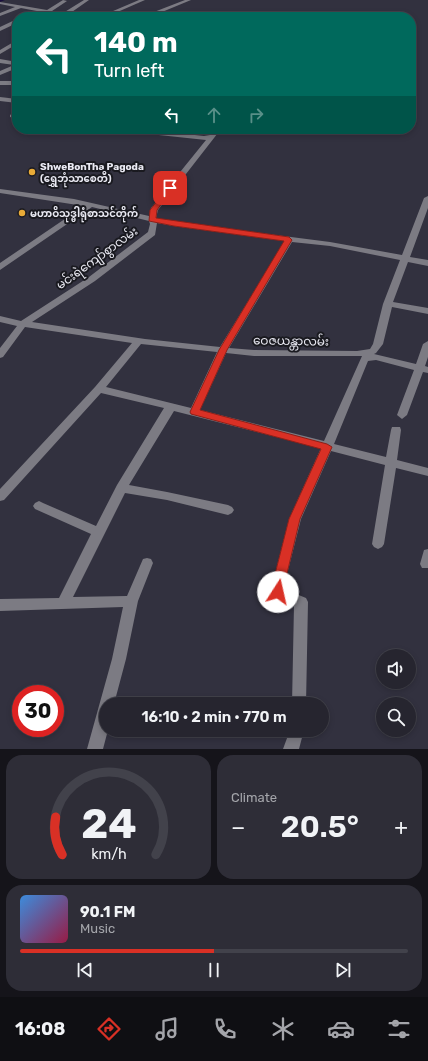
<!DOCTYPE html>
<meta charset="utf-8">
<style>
body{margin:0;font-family:Rubik,"Noto Sans Myanmar",sans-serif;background:#2e2d37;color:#f1f3f6;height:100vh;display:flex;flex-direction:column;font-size:15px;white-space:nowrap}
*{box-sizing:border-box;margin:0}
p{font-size:13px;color:#a4a5aa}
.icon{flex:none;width:22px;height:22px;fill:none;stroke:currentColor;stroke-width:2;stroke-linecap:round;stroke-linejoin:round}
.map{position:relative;height:749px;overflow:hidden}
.drawer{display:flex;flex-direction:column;gap:6px;padding:6px;background:#15141a;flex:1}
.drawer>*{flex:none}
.banner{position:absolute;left:12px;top:12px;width:404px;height:122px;border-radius:16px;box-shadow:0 2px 6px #0003,0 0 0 1px #42424b;background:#00695c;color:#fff;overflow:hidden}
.controls{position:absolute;left:376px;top:649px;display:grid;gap:8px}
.controls a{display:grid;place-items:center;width:40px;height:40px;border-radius:50%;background:#26252f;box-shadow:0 2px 6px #0003,0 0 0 1px #42424b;font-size:20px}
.speed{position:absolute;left:12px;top:685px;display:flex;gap:8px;font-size:20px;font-weight:700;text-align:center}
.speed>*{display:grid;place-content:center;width:52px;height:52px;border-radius:50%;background:#26252f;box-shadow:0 2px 6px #0003,0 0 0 1px #42424b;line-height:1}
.speed .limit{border:6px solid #d22;background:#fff;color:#111}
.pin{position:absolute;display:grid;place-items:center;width:34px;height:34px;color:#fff;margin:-17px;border-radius:8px;box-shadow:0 2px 6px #0006}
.me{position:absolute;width:44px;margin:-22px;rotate:10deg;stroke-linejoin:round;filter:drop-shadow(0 0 3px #0008)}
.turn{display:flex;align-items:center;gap:14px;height:84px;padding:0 16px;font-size:18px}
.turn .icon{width:52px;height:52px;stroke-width:2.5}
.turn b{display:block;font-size:28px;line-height:34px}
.lanes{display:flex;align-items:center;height:38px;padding:0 16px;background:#0003;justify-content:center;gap:20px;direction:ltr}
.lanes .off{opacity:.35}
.big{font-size:30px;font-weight:600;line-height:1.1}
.drawer .card{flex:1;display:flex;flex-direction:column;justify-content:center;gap:6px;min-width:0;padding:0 14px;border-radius:16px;background:#2e2d37}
.drawer .dial{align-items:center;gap:0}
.dial svg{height:104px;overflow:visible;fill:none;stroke:#42424b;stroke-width:7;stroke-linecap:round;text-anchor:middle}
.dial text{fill:#f1f3f6;stroke:none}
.song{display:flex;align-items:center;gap:12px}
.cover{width:48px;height:48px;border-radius:6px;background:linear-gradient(135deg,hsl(210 70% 55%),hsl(340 70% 35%))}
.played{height:4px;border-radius:2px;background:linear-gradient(90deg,#d93025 50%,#42424b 50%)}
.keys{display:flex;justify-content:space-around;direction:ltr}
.heat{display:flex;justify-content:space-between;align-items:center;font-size:22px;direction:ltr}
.drawer .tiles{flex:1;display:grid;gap:6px;grid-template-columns:1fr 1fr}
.card:last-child{grid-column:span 2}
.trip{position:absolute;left:99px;top:697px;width:230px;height:40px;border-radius:20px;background:#26252f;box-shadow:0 2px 6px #0003,0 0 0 1px #42424b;font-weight:600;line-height:40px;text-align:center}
.tabs{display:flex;height:64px;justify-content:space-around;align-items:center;background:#0f0f13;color:#a4a5aa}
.tabs .icon{width:28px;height:28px}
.tabs .current{color:#d93025}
.tabs b{font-size:18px;color:#f1f3f6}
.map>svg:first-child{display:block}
</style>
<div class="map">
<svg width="428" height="749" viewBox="0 0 428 749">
<rect width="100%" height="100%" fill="#32313f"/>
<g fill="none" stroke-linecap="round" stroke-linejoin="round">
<path fill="#1a0f3d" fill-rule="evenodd" d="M0 0H5L0 2Z"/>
<path fill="#7c7b83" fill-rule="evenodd" d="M63 0 67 1 52 11 63 13 84 0H89L69 14 83 17 63 16 21 8 0 16V13L15 7 0 4V2L47 10Z
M139 0H145L106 17H99Z
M185 0H191L162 12 196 17H180L157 14 149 17H141Z
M17 19V23L0 31V27Z
M17 40V44L0 54V50Z
M0 59 17 62V68L0 75V71L14 65 0 63Z
M0 81H17V85H0Z
M0 97 17 99V103L0 101Z
M17 110V119L10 117V115Z
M118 129H139L204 136 210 135 215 129H221L158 210 156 218 174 222 330 242 402 255 424 198 428 196V208L410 257 428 260V266L408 262 393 302 428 308V314L392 307 383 344 376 353 374 354 416 364 423 344 428 341V357L425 366 428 367V373L423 372 407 415 402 419 397 415 414 370 376 360 368 361 334 444 386 457 391 430 392 427H400L401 430 397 460 428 468V476L396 468 384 544 382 547 378 549 374 547 372 544 385 465 331 451 301 519 284 586V589L306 598 308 602 306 704H292L294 605 273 596 272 586 289 519 321 448 174 411 129 485 167 492 228 505 232 507 234 510 232 513 228 515 167 500 125 493 73 597 127 596 143 559 147 558 151 559 153 563 138 601 126 659 114 704H106V730H108L103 749H87L112 659 123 607 0 611V599L59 598 91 534 35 509 33 506 35 503 39 501 43 503 96 526 117 485 164 408 101 393 4 500 0 501V489L95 387 132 343 25 327 3 357 0 358V348L17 326 0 322V316L21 321 89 277 148 232 150 224 149 221 92 207 0 270V263L84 206 0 193V189L74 199 149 216 151 208 206 140 121 131ZM157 223 174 226 285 241 220 347 145 339 32 322 95 281 155 235ZM292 242 330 246 400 260 383 304 373 344 370 349 357 351 254 350 229 348ZM141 344 217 352 191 408 106 387ZM226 353 254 356H362L324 441 200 410Z
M261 129 322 131 326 129H334L323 135 264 131Z
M428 549V568H422L420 564 424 550Z
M290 730H304L299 749H283Z"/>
</g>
<path fill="#d93025" stroke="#8d1f18" d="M170 186 173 188 157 210 156 218 289 237 292 240 227 350 200 410 327 444 332 447 300 519 284 586 282 595 278 597 274 595 272 586 289 519 321 449 191 414 190 412 219 350 284 241 174 226 149 221 150 210 168 187Z"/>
<g fill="#e9ab38" stroke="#1a1a20" stroke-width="1.5">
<circle cx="32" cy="172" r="4"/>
<circle cx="22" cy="213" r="4"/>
</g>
<g text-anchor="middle" stroke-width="4" stroke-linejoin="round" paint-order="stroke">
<g font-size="10" font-weight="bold" fill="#eaeaf3" stroke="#1a1a20" text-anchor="start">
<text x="40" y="170">ShweBonTha Pagoda<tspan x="40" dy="12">(ရွှေဘုံသာစေတီ)</tspan></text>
<text x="30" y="217">မဟာဝိသုဒ္ဓါရုံစာသင်တိုက်</text>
</g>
<g font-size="12" fill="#eaeaf3" stroke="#1a1a20">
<text transform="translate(97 258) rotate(-36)" y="4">မင်းရဲကျော်စွာလမ်း</text>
<text transform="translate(291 341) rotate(1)" y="4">ဝေဇယန္တာလမ်း</text>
</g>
</g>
</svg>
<div class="controls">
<a><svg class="icon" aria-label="sound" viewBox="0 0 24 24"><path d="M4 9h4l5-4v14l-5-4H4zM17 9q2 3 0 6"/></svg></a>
<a><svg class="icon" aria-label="search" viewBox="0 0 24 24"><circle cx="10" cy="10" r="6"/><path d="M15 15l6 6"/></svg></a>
</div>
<div class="speed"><div class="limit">30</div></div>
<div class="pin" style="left:170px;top:188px;background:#d93025"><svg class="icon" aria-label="arrive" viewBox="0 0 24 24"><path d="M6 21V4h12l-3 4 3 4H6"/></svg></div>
<svg class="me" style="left:278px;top:592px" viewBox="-20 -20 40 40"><circle r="19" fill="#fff"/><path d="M0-13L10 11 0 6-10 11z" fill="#d93025"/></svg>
<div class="trip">16:10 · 2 min · 770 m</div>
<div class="banner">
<div class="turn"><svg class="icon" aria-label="left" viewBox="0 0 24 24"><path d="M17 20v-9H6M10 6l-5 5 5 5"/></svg><div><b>140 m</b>Turn left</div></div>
<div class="lanes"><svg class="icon" aria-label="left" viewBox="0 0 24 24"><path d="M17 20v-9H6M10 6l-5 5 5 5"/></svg><svg class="icon off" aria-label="ahead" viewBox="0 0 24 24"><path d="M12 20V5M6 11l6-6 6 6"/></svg><svg class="icon off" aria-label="right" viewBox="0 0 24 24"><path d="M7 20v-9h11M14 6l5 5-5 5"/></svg></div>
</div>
</div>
<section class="drawer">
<div class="tiles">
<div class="card dial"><svg viewBox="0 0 100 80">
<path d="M14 69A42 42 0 1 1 86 69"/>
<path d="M14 69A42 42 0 0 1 9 40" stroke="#d93025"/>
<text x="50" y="56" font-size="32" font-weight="700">24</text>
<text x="50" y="72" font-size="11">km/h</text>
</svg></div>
<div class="card"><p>Climate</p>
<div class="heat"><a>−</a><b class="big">20.5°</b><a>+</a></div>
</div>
<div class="card">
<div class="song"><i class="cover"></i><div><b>90.1 FM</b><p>Music</p></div></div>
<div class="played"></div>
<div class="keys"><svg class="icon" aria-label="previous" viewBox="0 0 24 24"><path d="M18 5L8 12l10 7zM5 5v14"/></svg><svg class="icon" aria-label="pause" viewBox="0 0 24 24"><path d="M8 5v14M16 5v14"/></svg><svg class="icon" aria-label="next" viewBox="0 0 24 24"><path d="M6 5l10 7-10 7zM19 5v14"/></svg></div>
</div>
</div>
</section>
<nav class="tabs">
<b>16:08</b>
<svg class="icon current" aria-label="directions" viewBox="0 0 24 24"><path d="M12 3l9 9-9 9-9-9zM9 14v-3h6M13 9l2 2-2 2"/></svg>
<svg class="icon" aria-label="music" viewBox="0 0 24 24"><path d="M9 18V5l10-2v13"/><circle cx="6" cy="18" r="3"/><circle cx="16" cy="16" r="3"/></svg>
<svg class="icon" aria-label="phone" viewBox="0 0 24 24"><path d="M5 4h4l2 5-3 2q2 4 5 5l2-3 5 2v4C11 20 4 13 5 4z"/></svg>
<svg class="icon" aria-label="climate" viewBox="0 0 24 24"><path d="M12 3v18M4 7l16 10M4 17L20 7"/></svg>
<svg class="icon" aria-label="car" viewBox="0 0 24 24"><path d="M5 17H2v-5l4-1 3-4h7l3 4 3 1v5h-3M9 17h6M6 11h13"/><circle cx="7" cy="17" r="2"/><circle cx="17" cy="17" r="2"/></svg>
<svg class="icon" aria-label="filters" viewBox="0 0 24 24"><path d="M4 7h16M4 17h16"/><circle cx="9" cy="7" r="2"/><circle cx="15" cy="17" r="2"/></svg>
</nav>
